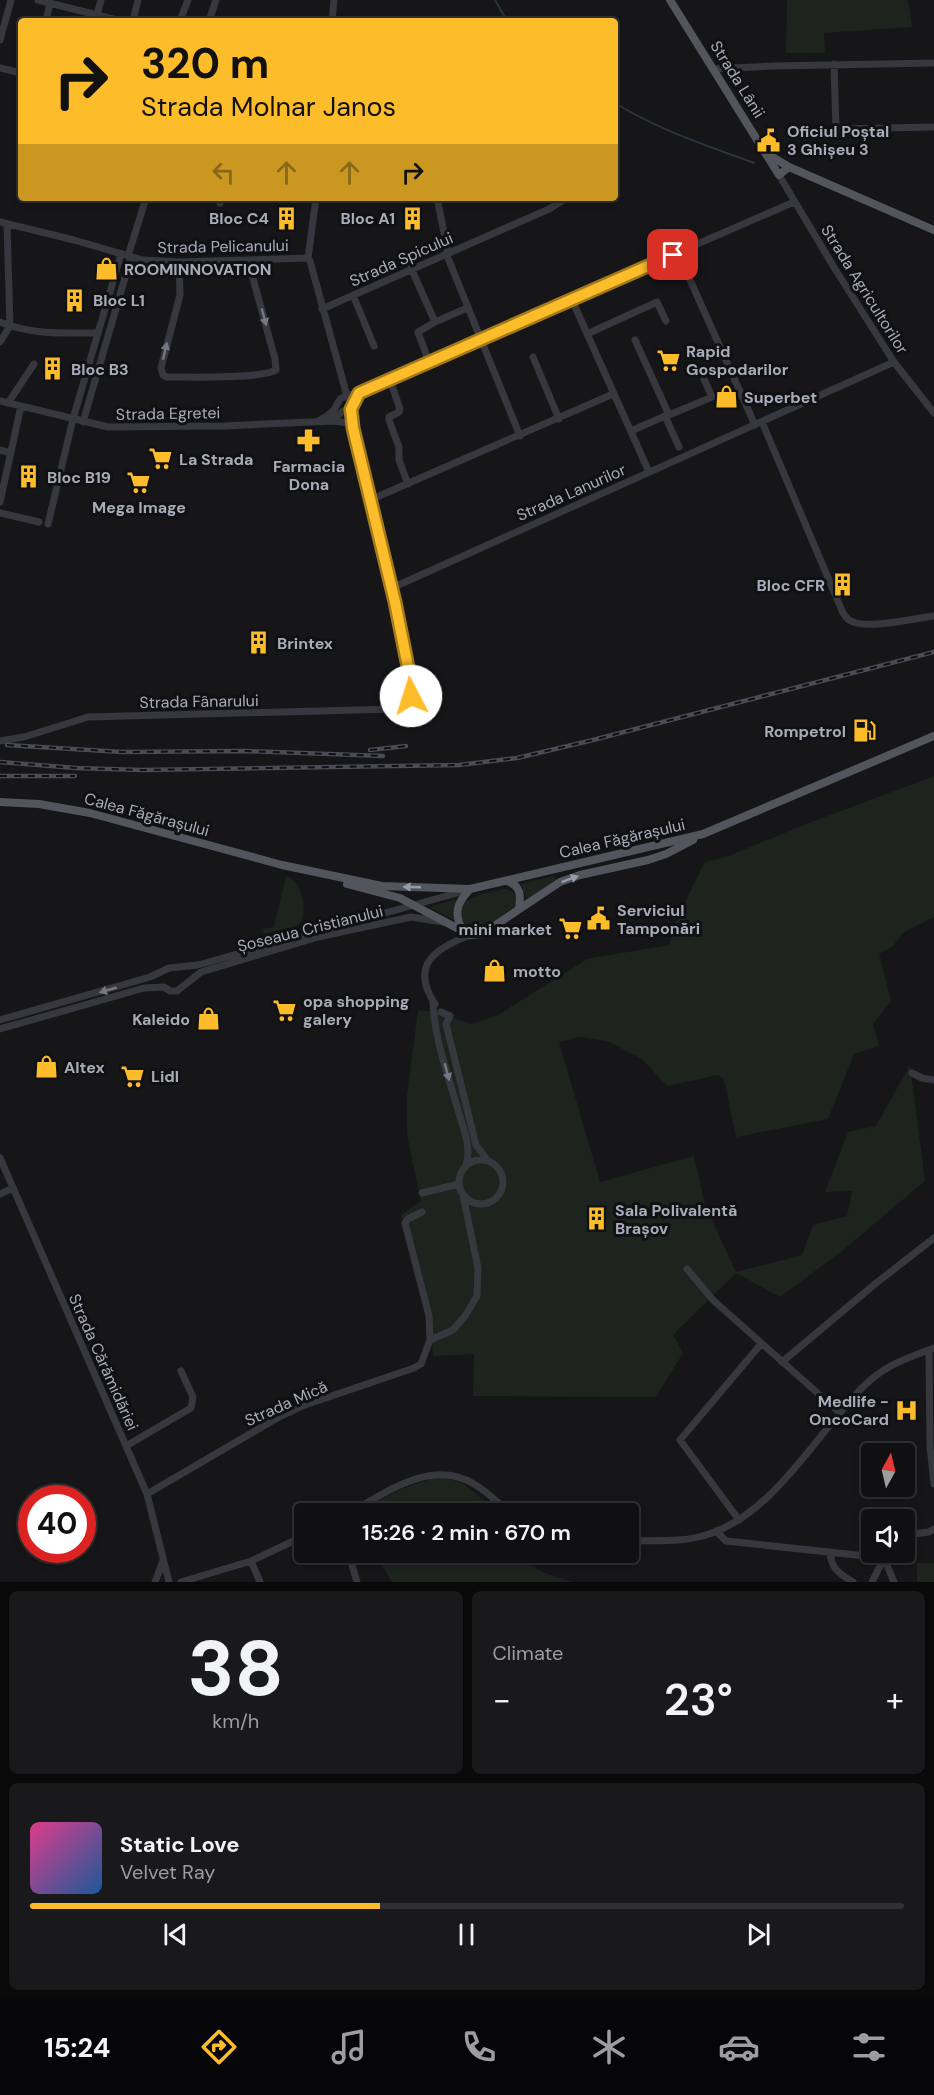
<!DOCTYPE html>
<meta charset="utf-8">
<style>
body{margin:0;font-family:"DM Sans",sans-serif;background:#19191c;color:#f1f3f6;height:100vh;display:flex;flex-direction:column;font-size:22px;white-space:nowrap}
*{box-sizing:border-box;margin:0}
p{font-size:20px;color:#9c9da0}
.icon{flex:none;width:33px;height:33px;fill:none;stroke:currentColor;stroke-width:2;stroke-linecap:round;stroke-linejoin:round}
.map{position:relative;height:1582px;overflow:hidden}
.panel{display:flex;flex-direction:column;gap:9px;padding:9px;background:#09090a;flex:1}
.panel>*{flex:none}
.top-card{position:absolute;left:18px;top:18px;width:600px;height:183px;border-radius:6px;box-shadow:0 3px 9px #0003,0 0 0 2px #303033;background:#fdbd2a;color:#111;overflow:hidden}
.needle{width:39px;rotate:8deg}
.controls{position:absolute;left:861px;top:1443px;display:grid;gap:12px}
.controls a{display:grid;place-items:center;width:54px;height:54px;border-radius:6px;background:#101013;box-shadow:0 3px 9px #0003,0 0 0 2px #303033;font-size:30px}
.speed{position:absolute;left:18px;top:1485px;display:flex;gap:12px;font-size:30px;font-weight:700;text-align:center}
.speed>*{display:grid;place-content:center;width:78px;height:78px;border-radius:50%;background:#101013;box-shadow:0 3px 9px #0003,0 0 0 2px #303033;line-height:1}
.speed .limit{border:9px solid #d22;background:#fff;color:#111}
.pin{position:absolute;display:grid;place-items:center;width:51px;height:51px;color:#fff;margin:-26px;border-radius:12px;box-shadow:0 3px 9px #0006}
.me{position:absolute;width:66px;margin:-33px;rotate:355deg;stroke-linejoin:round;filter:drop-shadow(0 0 4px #0008)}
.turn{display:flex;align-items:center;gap:21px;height:126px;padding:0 24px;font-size:27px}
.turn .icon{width:78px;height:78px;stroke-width:2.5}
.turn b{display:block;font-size:42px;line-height:51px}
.lanes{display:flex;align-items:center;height:57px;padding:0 24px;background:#0003;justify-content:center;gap:30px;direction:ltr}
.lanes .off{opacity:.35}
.big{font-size:45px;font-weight:600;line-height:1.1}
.panel .tile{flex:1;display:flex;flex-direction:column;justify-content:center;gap:9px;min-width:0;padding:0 21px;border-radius:9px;background:#19191c}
.panel .dial{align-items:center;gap:0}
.dial b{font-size:78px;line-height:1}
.song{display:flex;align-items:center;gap:18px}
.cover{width:72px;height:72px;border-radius:9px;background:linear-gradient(135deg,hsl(330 70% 55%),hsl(210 70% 35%))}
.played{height:6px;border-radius:3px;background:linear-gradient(90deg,#fdbd2a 40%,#303033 40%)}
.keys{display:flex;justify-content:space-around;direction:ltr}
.heat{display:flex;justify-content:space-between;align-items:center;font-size:33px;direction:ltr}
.panel .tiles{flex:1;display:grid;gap:9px;grid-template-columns:1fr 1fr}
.tile:last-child{grid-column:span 2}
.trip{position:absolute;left:294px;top:1503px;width:345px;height:60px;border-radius:6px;background:#101013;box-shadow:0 3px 9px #0003,0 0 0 2px #303033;font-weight:600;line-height:60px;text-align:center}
.tab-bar{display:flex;height:96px;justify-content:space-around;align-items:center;background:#060608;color:#9c9da0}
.tab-bar .icon{width:42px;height:42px}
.tab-bar .selected{color:#fdbd2a}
.tab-bar b{font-size:27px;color:#f1f3f6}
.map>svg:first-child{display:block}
</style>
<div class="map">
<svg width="934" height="1582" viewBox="0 0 934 1582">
<rect width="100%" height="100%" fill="#161619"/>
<path fill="#1c241d" d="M787 0H908L912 27 824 33 825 53H786Z
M934 776V917L904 932 892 947 879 954 891 1001 873 1024 879 1046 854 1054 828 1119 736 1137 724 1079 718 1075 667 1086 642 1059 607 1041 579 1037 559 1042 600 1182 694 1156 705 1205 736 1272 802 1255 813 1225 847 1216 852 1191 825 1192 848 1132 876 1126 910 1065 925 1181 842 1251 780 1297 736 1273 673 1335 683 1353 656 1397 473 1396 474 1354 433 1356 430 1321 401 1215 421 1201 407 1135V1095L418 1010 436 1012 471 1024 498 1015 587 959 669 945 677 918 705 862 726 857 806 824Z
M286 876C289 877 292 879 294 881 304 890 309 919 296 926L264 934 263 929 274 927Z
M554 876 556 879 527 900 521 884Z
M506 889 513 892 516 896 515 906 481 930H472L464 924 460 910C468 893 490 893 506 889Z
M456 899 453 911 455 921 429 907Z
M442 1477 463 1483 499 1513 363 1514 362 1510C387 1496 413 1481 442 1477Z
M375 1553H524C526 1571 557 1576 572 1582H392Z
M917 1563H934V1582H917Z"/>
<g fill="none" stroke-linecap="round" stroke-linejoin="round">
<path stroke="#2b353d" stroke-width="2" d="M495 0 507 21
M615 103C659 130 705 145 754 163"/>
<path stroke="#37383e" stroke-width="7" d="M38 0 121 21
M97 15 101 0
M46 21 50 3
M133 21 138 0
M180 21 188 0
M209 21 216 0
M332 21 334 0
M0 40 11 0
M834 64 836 129 934 127
M0 68 21 73
M714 69 774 66 934 63
M779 175 835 269 894 362 934 413
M219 198 220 203
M316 198 308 258 310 261 347 396
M437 198 448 252
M0 222 74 240 143 260 181 262 308 258
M446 253 520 436
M678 253 755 425
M128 256 146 198
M179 262 180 295 161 368 163 375 167 377C188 377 262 379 276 370L275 359 248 260
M411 268 435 322 418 332 429 362
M353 295 374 346
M572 300 649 472
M322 309 549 209 567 198
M0 322C31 335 65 333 98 333
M435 322 467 308
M587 334 657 302 666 321
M635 340 669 415 665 416
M0 342 10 326 7 224
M533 357 559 419
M390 380 400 409 399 412 389 417V420L399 447V460L408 484
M348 396 794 202
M0 401 108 427 224 426 332 421 350 423
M8 403 34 364
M669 415 712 397 704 379
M320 420C324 418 329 415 333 411 339 404 338 394 350 398L353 404 351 409 343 411 332 421
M83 422 131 257
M762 422 843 613C844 614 847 619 849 620 864 631 915 618 934 616
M631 431 665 416 679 447
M0 450 11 453
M370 500 613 394
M0 502 21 406
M0 513 39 522
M48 524 73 419 121 254
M392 588 894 362
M0 741 24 737 88 717 394 709C420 699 411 682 407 660L353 428 351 409
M433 1002C434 1038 448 1075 458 1110 463 1128 472 1147 466 1165
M435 1004C409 965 436 948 470 935
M441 1012 450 1016 446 1024 476 1145 488 1161
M0 1020 150 977 169 968 198 965 468 890
M0 1029 144 988 164 987 170 991H177L201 972 318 937 411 917 443 922
M912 1073 922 1078 934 1080
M0 1158 147 1494 169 1582
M459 1182a22 22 0 1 1 44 0a22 22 0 1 1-44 0Z
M422 1193 459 1184
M0 1194 13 1188
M422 1212 408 1219 405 1223 429 1316 430 1340
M687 1269 713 1300 840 1413
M929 1350 930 1446 934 1484
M782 1362 875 1284 934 1238
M126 1446 191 1408 193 1397 181 1371
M147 1494 279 1417 302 1406 414 1368 421 1364 430 1340 453 1330 465 1316 477 1296 478 1268 463 1195
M348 1514C385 1493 431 1458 474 1484 488 1492 499 1504 511 1514
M739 1520 680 1440 761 1344
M716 1531 726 1541 884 1558 887 1552
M904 1535 929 1532 934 1529
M628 1541C654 1540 681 1543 706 1535 763 1518 802 1458 839 1414 849 1402 860 1388 873 1378 891 1363 913 1356 934 1348
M348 1552 357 1582
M830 1552C831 1569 840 1574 853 1582
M884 1558 894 1582
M251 1561 260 1582
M155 1582 163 1561
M181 1582 251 1561 304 1536
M872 1582 884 1558"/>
<path stroke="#53555d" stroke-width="8" d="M670 0 779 175 789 167
M769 155 789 167 934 230
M0 802 39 804 90 813 282 865 382 886 470 889 703 834 934 736
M507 881C521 886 521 895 519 908
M347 884 400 898 470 935 482 934 560 882 580 875 648 860 666 854 693 840
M463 931C453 913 457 903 470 889"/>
<defs>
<path id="rail" d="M7 745 122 752 244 751 383 756
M370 750 406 746
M0 762 76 768 142 770 459 765 517 758 589 741 934 652
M0 776H75"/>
</defs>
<use href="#rail" stroke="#4a4c53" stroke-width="4.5"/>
<use href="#rail" stroke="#111114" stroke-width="2" stroke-dasharray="7" stroke-linecap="butt"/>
</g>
<defs><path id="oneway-solid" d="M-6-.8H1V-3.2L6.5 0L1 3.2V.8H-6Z" transform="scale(1.5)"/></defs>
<g fill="#757882">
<use href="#oneway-solid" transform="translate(264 317) rotate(75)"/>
<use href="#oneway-solid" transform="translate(165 351) rotate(-77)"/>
<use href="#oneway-solid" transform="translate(108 990) rotate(164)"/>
<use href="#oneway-solid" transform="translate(447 1072) rotate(75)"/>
</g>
<g fill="#979ba7">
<use href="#oneway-solid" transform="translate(570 879) rotate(-20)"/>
<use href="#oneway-solid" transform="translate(412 887) rotate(-178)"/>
</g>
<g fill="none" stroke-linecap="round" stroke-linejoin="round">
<defs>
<path id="route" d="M411 696 409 672 395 602 353 428 351 409 359 393 673 255"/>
</defs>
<use href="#route" stroke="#a47b1b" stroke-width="15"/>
<use href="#route" stroke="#fdbd2a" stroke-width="10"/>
</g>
<defs>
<symbol id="civic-bare" viewBox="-9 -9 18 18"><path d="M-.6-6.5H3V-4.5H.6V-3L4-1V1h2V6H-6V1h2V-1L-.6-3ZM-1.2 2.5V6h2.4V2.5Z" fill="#fdbd2a" stroke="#111114" stroke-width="2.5" paint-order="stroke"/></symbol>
<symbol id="building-bare" viewBox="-9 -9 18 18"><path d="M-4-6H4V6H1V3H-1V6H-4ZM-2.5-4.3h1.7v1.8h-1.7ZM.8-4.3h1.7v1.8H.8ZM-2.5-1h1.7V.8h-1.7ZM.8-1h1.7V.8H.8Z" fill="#fdbd2a" stroke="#111114" stroke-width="2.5" paint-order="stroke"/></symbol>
<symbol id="shop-bare" viewBox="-9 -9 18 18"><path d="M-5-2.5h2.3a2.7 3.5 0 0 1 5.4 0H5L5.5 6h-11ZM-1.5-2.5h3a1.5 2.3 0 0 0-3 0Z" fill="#fdbd2a" stroke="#111114" stroke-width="2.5" paint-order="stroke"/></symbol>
<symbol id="supermarket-bare" viewBox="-9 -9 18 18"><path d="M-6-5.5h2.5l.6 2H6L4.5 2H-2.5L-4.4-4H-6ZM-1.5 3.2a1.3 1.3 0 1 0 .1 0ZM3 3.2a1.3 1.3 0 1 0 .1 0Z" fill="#fdbd2a" stroke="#111114" stroke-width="2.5" paint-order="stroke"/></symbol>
<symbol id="pharmacy-bare" viewBox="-9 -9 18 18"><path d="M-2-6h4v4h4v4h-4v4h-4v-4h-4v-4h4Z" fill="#fdbd2a" stroke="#111114" stroke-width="2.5" paint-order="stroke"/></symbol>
<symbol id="fuel-bare" viewBox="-9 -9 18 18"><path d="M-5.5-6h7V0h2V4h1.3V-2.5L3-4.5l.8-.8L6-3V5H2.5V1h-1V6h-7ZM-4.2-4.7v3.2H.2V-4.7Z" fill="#fdbd2a" stroke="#111114" stroke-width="2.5" paint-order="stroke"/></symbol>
<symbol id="hospital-bare" viewBox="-9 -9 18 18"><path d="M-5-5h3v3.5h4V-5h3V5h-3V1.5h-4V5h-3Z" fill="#fdbd2a" stroke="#111114" stroke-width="2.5" paint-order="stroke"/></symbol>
</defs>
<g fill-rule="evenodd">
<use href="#civic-bare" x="752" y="124" width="33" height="33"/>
<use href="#building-bare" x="270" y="202" width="33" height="33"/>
<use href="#building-bare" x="396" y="202" width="33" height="33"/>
<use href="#shop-bare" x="90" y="252" width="33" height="33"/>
<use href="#building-bare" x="58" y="284" width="33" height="33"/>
<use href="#supermarket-bare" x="652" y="344" width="33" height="33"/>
<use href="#building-bare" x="36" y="352" width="33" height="33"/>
<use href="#shop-bare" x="710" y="380" width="33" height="33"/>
<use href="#pharmacy-bare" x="292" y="424" width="33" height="33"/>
<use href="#supermarket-bare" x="144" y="442" width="33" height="33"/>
<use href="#building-bare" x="12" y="460" width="33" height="33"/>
<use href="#supermarket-bare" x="122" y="466" width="33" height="33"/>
<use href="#building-bare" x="826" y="568" width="33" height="33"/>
<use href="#building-bare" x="242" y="626" width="33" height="33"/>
<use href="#fuel-bare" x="848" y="714" width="33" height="33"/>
<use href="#civic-bare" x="582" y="902" width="33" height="33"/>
<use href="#supermarket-bare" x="554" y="912" width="33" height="33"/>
<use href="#shop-bare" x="478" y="954" width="33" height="33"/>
<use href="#supermarket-bare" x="268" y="994" width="33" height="33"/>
<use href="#shop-bare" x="192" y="1002" width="33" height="33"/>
<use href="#shop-bare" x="30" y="1050" width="33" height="33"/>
<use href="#supermarket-bare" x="116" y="1060" width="33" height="33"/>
<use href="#building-bare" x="580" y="1202" width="33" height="33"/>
<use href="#hospital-bare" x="890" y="1394" width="33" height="33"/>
</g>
<g text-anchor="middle" stroke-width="6" stroke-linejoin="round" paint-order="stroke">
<g font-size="16" fill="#a8acb9" stroke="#111114">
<text transform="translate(738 79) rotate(58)" y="6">Strada Lânii</text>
<text transform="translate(223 246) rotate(-1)" y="6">Strada Pelicanului</text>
<text transform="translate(401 259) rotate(-24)" y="6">Strada Spicului</text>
<text transform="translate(865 289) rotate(58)" y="6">Strada Agricultorilor</text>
<text transform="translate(168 413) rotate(-1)" y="6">Strada Egretei</text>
<text transform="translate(571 492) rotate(-24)" y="6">Strada Lanurilor</text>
<text transform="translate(199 701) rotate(-1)" y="6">Strada Fânarului</text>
<text transform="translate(147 814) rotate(15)" y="6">Calea Făgărașului</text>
<text transform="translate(622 838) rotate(-13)" y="6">Calea Făgărașului</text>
<text transform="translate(310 928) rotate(-14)" y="6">Șoseaua Cristianului</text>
<text transform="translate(104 1362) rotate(66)" y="6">Strada Cărămidăriei</text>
<text transform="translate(286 1403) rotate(-24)" y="6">Strada Mică</text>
</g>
<g font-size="16" font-weight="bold" fill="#a8acb9" stroke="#111114" text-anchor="start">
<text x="787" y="137">Oficiul Poștal<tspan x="787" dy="18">3 Ghișeu 3</tspan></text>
<text x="269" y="224" text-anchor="end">Bloc C4</text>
<text x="395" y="224" text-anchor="end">Bloc A1</text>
<text x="124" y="275">ROOMINNOVATION</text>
<text x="93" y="306">Bloc L1</text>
<text x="686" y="357">Rapid<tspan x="686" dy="18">Gospodarilor</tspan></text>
<text x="71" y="375">Bloc B3</text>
<text x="744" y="403">Superbet</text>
<text x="179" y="465">La Strada</text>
<text x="309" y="472" text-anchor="middle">Farmacia<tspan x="309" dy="18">Dona</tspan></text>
<text x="47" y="483">Bloc B19</text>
<text x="139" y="513" text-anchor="middle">Mega Image</text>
<text x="825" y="591" text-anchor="end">Bloc CFR</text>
<text x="277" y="649">Brintex</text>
<text x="846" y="737" text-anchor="end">Rompetrol</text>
<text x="617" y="916">Serviciul<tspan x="617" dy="18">Tamponări</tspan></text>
<text x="552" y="935" text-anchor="end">mini market</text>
<text x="513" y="977">motto</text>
<text x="303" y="1007">opa shopping<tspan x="303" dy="18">galery</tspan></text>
<text x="190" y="1025" text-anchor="end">Kaleido</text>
<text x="64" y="1073">Altex</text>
<text x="151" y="1082">Lidl</text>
<text x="615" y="1216">Sala Polivalentă<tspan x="615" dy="18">Brașov</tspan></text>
<text x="889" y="1407" text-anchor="end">Medlife -<tspan x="889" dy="18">OncoCard</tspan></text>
</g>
</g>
</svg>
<div class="controls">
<a><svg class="needle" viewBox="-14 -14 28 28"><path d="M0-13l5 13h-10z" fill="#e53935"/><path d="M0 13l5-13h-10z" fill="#9c9da0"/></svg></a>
<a><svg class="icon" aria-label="sound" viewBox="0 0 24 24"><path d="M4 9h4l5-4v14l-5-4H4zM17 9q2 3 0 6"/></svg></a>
</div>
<div class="speed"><div class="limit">40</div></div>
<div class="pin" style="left:673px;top:255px;background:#d93025"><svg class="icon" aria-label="arrive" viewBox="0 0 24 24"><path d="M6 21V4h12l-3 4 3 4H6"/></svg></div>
<svg class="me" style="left:411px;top:696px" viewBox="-20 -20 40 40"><circle r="19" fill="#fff"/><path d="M0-13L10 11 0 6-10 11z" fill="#fdbd2a"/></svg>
<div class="trip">15:26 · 2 min · 670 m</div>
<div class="top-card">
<div class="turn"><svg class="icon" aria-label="right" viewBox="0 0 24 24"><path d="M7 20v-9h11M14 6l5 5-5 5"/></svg><div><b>320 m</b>Strada Molnar Janos</div></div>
<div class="lanes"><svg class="icon off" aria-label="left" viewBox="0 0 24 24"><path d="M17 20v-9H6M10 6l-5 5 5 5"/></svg><svg class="icon off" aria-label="ahead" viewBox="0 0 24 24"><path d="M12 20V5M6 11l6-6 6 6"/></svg><svg class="icon off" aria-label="ahead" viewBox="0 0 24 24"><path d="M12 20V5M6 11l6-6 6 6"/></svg><svg class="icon" aria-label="right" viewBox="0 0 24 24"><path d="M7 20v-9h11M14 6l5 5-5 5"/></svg></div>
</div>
</div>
<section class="panel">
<div class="tiles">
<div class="tile dial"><b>38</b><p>km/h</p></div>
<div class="tile"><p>Climate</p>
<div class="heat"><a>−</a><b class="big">23°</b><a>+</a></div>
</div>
<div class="tile">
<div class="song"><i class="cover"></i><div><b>Static Love</b><p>Velvet Ray</p></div></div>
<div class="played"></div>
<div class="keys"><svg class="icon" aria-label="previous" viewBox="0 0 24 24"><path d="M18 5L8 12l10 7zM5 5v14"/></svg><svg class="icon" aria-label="pause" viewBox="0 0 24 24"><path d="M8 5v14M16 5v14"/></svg><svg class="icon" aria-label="next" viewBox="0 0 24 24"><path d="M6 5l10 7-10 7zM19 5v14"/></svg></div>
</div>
</div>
</section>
<nav class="tab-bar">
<b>15:24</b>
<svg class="icon selected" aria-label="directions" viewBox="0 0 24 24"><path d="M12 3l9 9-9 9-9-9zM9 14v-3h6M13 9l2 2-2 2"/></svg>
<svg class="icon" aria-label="music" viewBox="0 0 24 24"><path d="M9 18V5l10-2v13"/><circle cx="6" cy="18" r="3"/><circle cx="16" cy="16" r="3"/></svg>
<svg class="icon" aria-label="phone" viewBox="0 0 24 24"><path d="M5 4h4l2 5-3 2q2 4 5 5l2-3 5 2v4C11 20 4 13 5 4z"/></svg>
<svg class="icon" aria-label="climate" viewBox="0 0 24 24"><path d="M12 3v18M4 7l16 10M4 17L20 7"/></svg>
<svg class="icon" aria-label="car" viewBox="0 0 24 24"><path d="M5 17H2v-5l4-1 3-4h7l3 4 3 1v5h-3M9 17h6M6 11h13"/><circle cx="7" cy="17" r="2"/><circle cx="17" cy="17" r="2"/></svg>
<svg class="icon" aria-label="filters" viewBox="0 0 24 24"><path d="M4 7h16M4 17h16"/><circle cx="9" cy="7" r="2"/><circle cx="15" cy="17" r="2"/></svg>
</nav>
